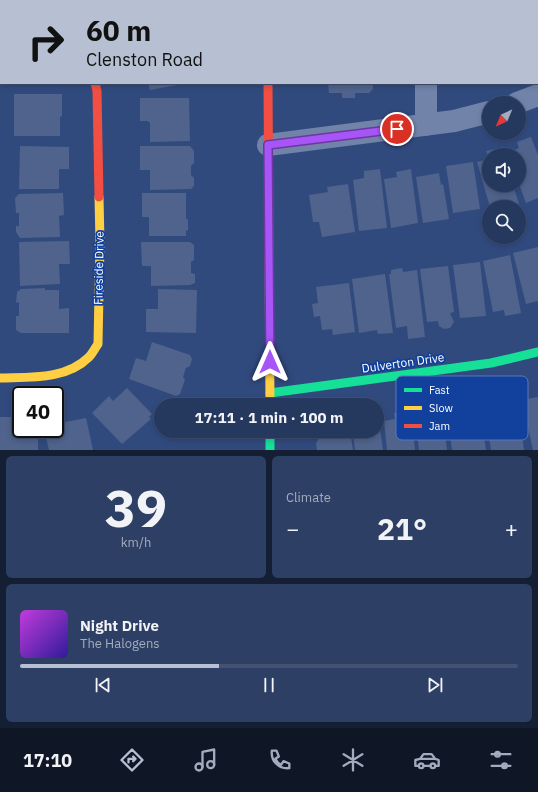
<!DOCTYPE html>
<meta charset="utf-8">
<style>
body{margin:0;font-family:"IBM Plex Sans",sans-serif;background:#2d3f64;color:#f1f3f6;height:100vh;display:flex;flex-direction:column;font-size:15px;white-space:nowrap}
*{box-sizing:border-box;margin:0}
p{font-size:13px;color:#a3acbc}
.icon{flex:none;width:22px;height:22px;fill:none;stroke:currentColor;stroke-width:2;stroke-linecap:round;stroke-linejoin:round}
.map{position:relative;height:450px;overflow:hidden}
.details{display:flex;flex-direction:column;gap:6px;padding:6px;background:#141f34;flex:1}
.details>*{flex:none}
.guide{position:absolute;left:0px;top:0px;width:538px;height:84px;box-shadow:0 2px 6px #0003,0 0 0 1px #425273;background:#b7c0d2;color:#111;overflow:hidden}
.needle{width:26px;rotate:224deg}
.fabs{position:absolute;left:482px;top:96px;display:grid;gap:8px}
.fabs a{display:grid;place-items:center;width:44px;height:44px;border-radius:50%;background:#25385e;box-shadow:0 2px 6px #0003,0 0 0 1px #425273;font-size:20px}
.speed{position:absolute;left:12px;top:386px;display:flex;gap:8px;font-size:20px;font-weight:700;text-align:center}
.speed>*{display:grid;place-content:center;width:52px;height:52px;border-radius:50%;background:#25385e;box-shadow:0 2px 6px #0003,0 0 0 1px #425273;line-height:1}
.speed .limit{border:2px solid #111;border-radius:6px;background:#fff;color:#111}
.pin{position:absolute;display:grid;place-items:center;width:34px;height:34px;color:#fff;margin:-17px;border:2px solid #fff;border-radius:50%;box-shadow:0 1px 4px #0007}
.me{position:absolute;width:44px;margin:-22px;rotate:0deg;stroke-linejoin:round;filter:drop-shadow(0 0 3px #0008)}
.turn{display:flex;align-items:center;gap:14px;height:84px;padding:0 20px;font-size:18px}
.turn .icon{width:52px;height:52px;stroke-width:2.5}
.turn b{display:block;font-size:28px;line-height:34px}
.big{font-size:30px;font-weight:800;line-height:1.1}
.details .widget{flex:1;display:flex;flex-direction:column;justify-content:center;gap:6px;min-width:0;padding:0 14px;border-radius:6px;background:#2d3f64}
.details .dial{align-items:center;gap:0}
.dial b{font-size:52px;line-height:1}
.song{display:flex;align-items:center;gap:12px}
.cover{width:48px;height:48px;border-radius:6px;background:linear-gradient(135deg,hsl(290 70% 55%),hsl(250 70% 35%))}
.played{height:4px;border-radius:2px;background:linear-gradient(90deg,#b7c0d2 40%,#425273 40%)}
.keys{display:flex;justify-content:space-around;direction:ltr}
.heat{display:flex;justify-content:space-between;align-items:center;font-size:22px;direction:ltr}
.details .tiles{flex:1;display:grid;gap:6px;grid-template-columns:1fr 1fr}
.widget:last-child{grid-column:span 2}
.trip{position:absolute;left:154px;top:398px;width:230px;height:40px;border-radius:20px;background:#25385e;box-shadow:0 2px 6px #0003,0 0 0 1px #425273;font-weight:800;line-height:40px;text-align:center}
.tabs{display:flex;height:64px;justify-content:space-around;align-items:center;background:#0f1626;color:#a3acbc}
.tabs .icon{width:28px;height:28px}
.tabs .selected{color:#b7c0d2}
.tabs b{font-size:18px;color:#f1f3f6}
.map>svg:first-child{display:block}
</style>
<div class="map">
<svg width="538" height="450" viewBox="0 0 538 450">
<rect width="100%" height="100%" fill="#314a7e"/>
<path fill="#4f638c" d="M148 83H183V84L150 90Z
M328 83H373V89L369 93H355V98H342V93H329Z
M14 94H62V116L60 117V136H14Z
M140 98H189L190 141 150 142V123L148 121H140Z
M531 137 538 155V198L526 203 519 184V155H508V153L519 148 517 142Z
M20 146 69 147V169H59V189H19Z
M140 146H190L194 151V163L191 166V175L194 178V186L191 189 150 190V170H140Z
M503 147 505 155H489V159L486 151Z
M489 159V185H513L519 204 510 207H490L477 162Z
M473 162 480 209 453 213 446 166Z
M380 169 387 228 359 231 353 180 364 178V171Z
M411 169 418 223 391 228 384 179 397 177 396 172Z
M439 173 441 185 443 184 449 219 423 223 416 177Z
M348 184 355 232 322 237 319 222H313L309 195 328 192 327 187Z
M63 193 64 215 59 216 60 237 20 238 16 232V226H19V213H16L15 198 19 194Z
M142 193H186V219H188V230L186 231V236H149V217H142Z
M69 241 70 264H59L60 284 20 286 19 242Z
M141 242H190L194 245V260L191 262V273L195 274V283L190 285 151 286V266H142Z
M538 247V301L526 304 513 253Z
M510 255 521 313 505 316 504 310 493 312 483 261Z
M480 262 486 316 460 318 453 265Z
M448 266 454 312 450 313 454 322 450 328 444 329 439 326 438 321 427 322 420 269Z
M402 268 403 272 417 270 425 337 408 339 407 326 396 328 389 274H391V270Z
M385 274 393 333 378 334 377 330 359 333 352 279Z
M349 283 355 332 333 335 332 329 322 330 320 316 314 317 312 304 318 303 316 287Z
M45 288V290H59V309L69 308V333H21L16 330V316H19V302L16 303 17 292 21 289Z
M158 289 197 290 196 333 146 332V309H158Z
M152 342 190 355 192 359 190 366 186 368 183 377 185 380 180 394 176 396 129 379 136 358 146 361Z
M127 388 152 414 149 417 151 419 122 444 92 413 109 396 113 401Z
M538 397V450H533L522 400Z
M517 401 524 450H491L485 411 503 409 502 403Z
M476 409V412L480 411 486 450H452L447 414Z
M411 412 415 450H387L384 421 395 419 394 413Z
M63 414 65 422 86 418 93 450H49L44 429H55V415Z
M377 414H378L383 450H355L353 431H377Z
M430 415 431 419 443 418 447 450H419L415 417Z
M0 417H15V422H21V429H38V450H0Z
M340 431H350L353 450H317L316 443 320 437 327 436 328 433Z"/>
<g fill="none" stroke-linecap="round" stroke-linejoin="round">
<path stroke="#7183a8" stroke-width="22" d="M426 0V1
M0 55 1 54
M517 103 538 95
M426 125V83
M268 145 454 121 489 112"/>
<path stroke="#16e098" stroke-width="9" d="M267 0V1
M270 393 491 363 538 352
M270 431V450"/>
<path stroke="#ffcf43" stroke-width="9" d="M269 243 270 405
M0 378C30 377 66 380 89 357 93 353 95 348 98 344L100 243 99 197"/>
<path stroke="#f24e42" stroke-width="9" d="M95 83 97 91 99 197
M268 83 269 243"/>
</g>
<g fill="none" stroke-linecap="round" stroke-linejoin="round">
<defs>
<path id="route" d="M270 362 268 145 397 129"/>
</defs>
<use href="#route" stroke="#6d37a1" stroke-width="10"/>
<use href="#route" stroke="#a855f7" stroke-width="7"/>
</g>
<g text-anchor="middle" stroke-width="3.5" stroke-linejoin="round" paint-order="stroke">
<g font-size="12" fill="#fff" stroke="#11409d">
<text transform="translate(99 268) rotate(-89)" y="4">Fireside Drive</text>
<text transform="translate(403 363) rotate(-8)" y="4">Dulverton Drive</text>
</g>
</g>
<rect x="396" y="376" width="132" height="64" rx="6" fill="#11409d" stroke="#5879ba" stroke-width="1"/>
<rect x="404" y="388" width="18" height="4" fill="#16e098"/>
<rect x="404" y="406" width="18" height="4" fill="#ffcf43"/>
<rect x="404" y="424" width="18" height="4" fill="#f24e42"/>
<g font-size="11" fill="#fff">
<text x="429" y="394">Fast</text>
<text x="429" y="412">Slow</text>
<text x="429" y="430">Jam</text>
</g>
</svg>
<div class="fabs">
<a><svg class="needle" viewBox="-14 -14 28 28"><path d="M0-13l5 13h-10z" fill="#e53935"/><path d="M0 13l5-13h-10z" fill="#a3acbc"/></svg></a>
<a><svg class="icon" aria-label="sound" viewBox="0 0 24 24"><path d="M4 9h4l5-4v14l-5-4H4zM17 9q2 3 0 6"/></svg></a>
<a><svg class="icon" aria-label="search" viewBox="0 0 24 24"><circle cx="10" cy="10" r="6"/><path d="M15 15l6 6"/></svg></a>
</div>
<div class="speed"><div class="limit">40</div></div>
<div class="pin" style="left:397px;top:129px;background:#d93025"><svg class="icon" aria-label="arrive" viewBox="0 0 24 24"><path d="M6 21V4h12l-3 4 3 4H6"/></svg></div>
<svg class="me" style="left:270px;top:362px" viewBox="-20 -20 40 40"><path d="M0-17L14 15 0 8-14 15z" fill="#a855f7" stroke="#fff" stroke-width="4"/></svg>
<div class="trip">17:11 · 1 min · 100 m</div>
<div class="guide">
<div class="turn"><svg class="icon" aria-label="right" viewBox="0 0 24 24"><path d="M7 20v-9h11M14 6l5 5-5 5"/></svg><div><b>60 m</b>Clenston Road</div></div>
</div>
</div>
<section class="details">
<div class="tiles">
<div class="widget dial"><b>39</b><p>km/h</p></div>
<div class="widget"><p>Climate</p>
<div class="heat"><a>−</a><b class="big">21°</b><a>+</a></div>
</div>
<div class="widget">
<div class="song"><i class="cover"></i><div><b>Night Drive</b><p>The Halogens</p></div></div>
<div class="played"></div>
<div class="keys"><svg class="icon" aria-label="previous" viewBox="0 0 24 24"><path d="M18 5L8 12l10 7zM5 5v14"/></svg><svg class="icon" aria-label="pause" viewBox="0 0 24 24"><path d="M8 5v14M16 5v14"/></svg><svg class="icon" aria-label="next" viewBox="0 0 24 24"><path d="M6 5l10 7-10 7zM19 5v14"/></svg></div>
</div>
</div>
</section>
<nav class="tabs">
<b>17:10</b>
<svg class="icon selected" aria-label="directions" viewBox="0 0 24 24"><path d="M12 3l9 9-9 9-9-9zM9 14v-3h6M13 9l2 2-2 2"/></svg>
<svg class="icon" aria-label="music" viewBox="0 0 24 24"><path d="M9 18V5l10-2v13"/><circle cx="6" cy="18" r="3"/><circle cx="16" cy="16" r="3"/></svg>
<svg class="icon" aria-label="phone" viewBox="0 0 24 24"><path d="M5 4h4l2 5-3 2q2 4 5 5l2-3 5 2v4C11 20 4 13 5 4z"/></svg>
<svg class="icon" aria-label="climate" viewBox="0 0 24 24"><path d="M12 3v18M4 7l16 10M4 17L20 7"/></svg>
<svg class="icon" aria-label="car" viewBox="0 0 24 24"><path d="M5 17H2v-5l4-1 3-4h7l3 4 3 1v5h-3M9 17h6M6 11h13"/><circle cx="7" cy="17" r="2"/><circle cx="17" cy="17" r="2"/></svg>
<svg class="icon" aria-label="filters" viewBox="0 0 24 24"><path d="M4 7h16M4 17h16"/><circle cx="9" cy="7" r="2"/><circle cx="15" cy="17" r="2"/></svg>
</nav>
